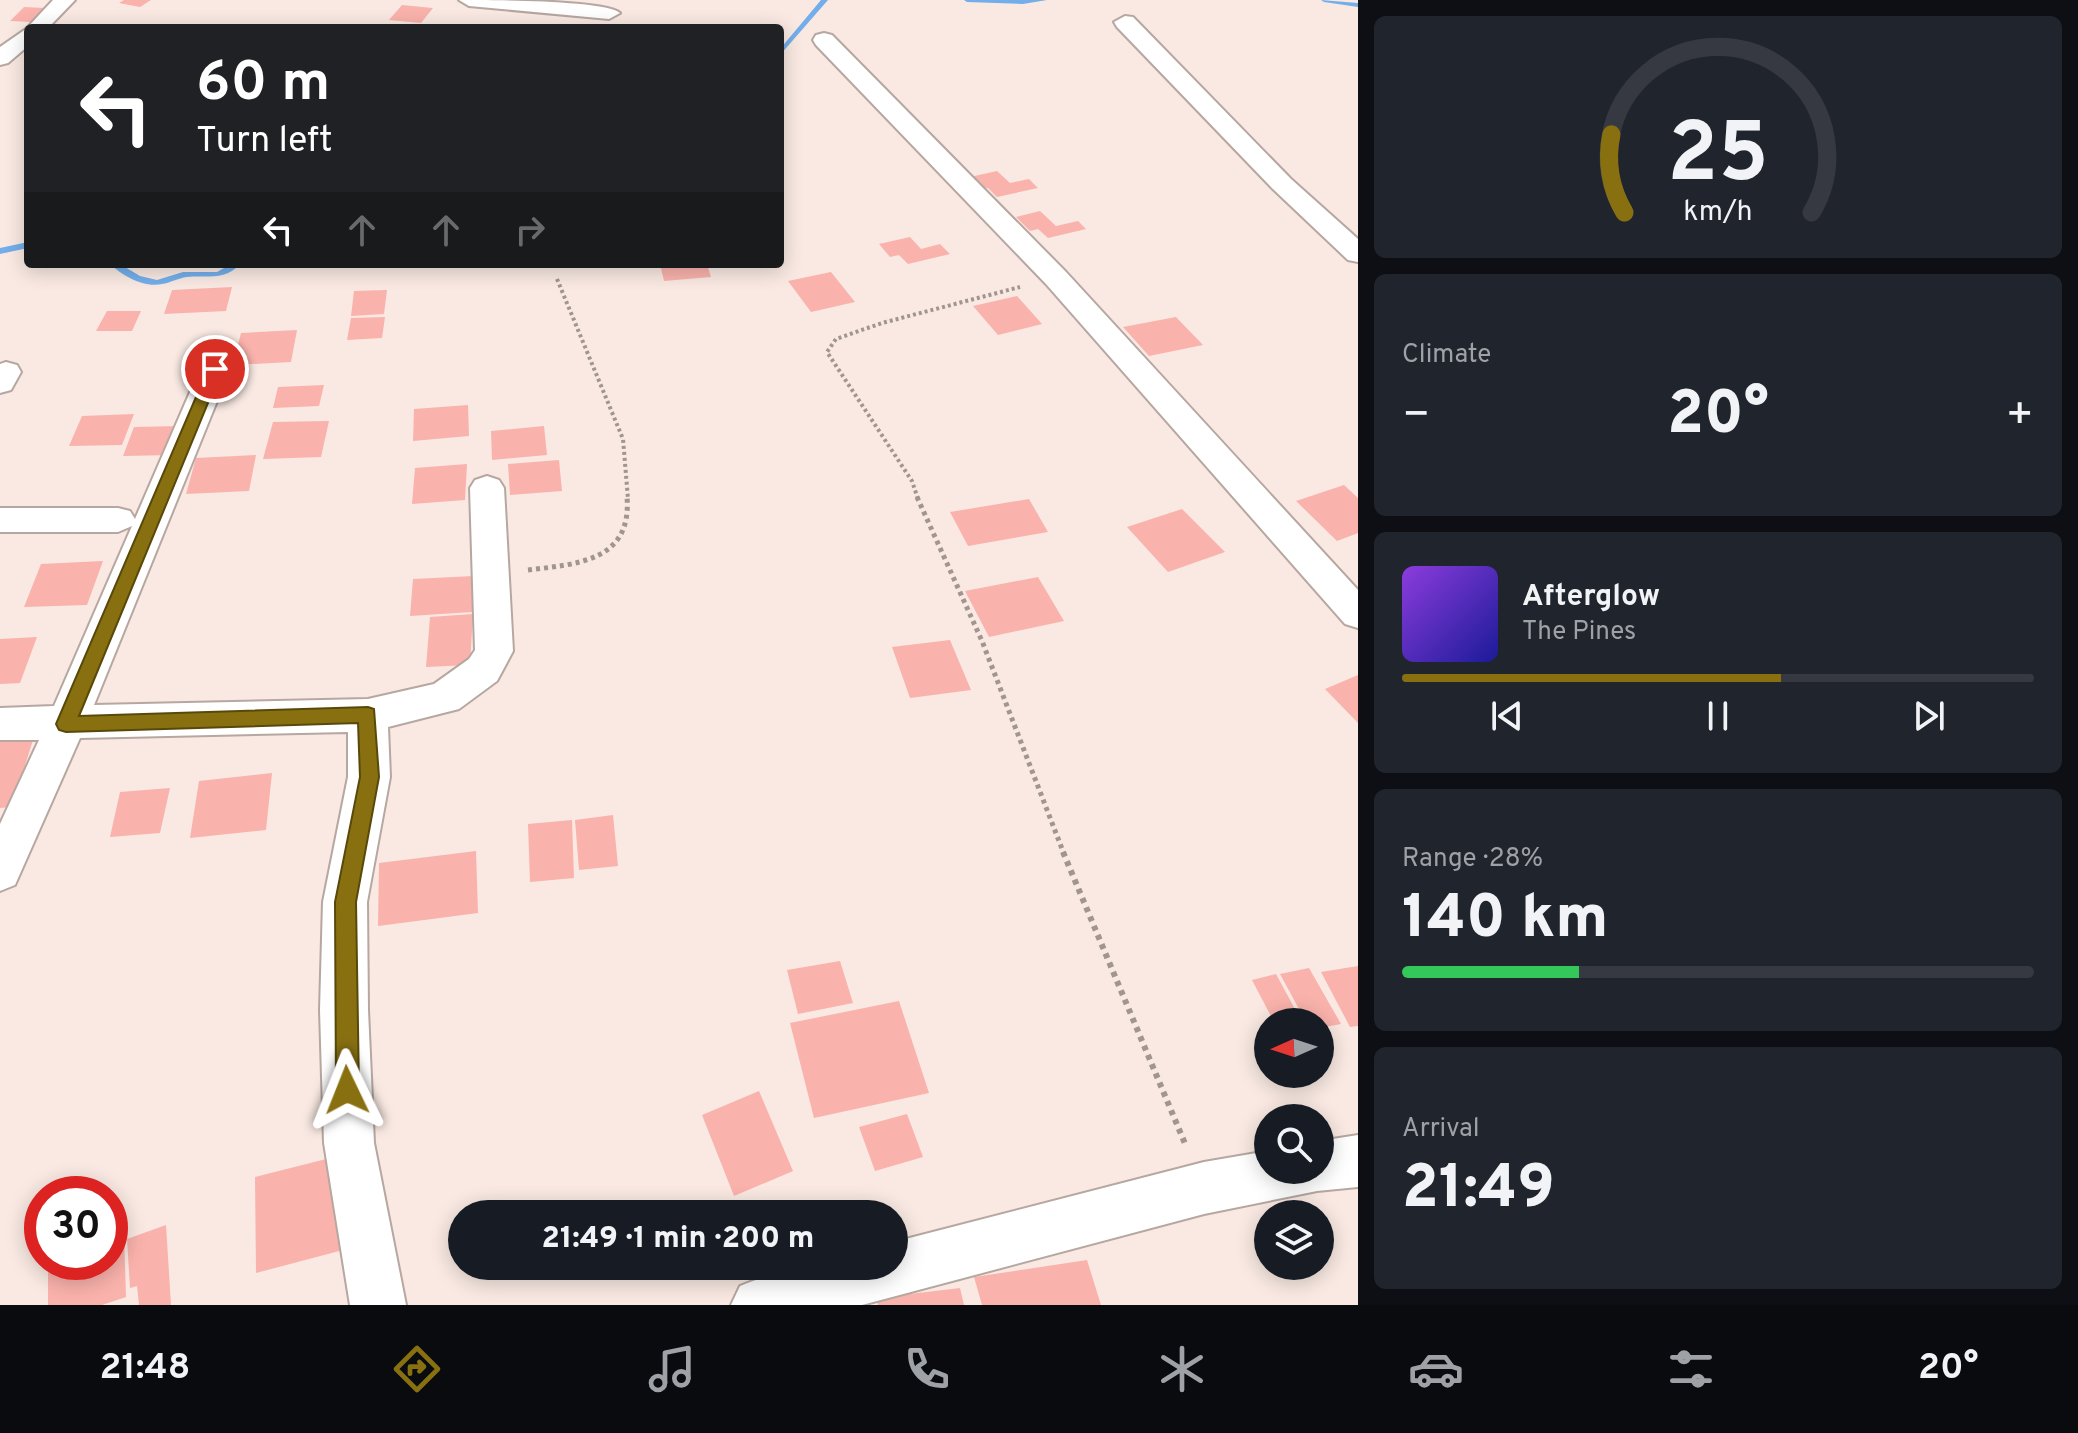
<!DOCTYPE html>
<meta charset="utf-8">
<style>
body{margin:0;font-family:Overpass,sans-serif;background:#20242c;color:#f1f3f6;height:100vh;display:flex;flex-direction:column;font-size:30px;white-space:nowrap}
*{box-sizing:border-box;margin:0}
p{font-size:26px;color:#9ea1a6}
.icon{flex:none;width:44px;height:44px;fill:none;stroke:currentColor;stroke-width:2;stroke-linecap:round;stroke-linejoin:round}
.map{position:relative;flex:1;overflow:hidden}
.side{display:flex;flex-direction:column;gap:16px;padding:16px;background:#0d0f14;width:720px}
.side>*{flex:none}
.banner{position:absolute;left:24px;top:24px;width:760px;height:244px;border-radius:8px;box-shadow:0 4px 20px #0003;background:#202124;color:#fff;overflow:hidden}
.needle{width:52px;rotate:267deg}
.fabs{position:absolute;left:1254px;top:1008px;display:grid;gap:16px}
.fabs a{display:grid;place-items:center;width:80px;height:80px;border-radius:50%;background:#171b24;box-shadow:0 4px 20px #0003;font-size:40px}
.speed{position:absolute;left:24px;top:1176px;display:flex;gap:16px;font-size:40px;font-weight:700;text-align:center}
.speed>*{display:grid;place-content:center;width:104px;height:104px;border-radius:50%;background:#171b24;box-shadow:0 4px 20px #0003;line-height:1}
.speed .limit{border:12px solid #d22;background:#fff;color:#111}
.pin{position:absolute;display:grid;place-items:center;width:68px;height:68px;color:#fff;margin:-34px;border:4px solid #fff;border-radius:50%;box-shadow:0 2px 8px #0007}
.me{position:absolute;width:88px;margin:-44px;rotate:358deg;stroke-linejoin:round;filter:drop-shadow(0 0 6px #0008)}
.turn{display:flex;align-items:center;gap:28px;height:168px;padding:0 40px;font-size:36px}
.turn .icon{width:104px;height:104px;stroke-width:2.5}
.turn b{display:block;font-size:56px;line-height:68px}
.lanes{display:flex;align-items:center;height:76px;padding:0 40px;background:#0003;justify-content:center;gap:40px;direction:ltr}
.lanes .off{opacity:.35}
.big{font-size:60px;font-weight:800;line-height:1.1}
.side .card{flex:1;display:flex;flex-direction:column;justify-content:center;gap:12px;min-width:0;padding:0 28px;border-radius:12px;background:#20242c}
.side .dial{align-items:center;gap:0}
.dial svg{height:208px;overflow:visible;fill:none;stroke:#363941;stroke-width:7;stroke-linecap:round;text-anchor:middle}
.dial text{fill:#f1f3f6;stroke:none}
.song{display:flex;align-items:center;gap:24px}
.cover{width:96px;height:96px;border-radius:12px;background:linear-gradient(135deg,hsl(270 70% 55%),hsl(240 70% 35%))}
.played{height:8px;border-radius:4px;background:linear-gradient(90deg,#887011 60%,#363941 60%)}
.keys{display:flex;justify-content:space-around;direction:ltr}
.heat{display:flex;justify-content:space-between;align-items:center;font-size:44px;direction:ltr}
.charge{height:12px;border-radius:6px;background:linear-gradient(90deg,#34c759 28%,#363941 0)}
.trip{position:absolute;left:448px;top:1200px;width:460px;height:80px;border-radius:40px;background:#171b24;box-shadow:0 4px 20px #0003;font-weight:800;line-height:80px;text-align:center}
.dock{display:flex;height:128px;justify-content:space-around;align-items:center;background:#090b0e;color:#9ea1a6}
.dock .icon{width:56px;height:56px}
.dock .active{color:#887011}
.dock b{font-size:36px;color:#f1f3f6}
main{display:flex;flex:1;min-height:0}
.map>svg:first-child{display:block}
</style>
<main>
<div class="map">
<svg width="1358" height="1305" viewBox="0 0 1358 1305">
<rect width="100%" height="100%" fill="#f9e9e2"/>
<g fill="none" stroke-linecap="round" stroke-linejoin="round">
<path fill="#73aeea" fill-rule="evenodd" d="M821 0H828L780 55V49Z
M964 0H1047L1023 4 967 2Z
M1321 0 1358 3V7L1324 2Z
M28 242V248L0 254V248Z
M110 264H120L140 276 157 280 183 272H217L231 264H240C225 281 207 275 187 277 178 278 170 283 162 284 144 288 123 276 110 264Z"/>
</g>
<path fill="#fab2ac" d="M124 0H151L140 7 119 3Z
M402 5 433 8 421 23 389 20Z
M24 7 45 8 31 22 10 21Z
M997 171 1010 183 1029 179 1038 188 997 197 988 188 982 189 970 177Z
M1040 211 1056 226 1078 221 1086 229 1048 238 1038 229 1030 231 1016 217Z
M910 237 921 249 940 244 950 254 908 264 899 255 890 257 879 244Z
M660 264H707L711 277 664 281Z
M831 272 855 302 811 312 788 281Z
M232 287 226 311 164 314 172 290Z
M387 290 384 314 351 316 354 291Z
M1017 296 1042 324 998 335 973 306Z
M107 311H141L132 331H96Z
M385 317 382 338 347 340 351 318Z
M1176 317 1203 345 1149 356 1123 327Z
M297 330 291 362 233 365 241 333Z
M324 385 319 406 273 408 278 387Z
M468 405 469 436 413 441 414 409Z
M134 414 122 445 69 446 82 416Z
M329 421 321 457 263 459 273 422Z
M181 426 172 455 123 456 134 427Z
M544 426 547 455 492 460 491 431Z
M256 455 249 491 186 494 196 458Z
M559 460 562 491 510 495 508 464Z
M467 464 465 500 412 504 415 468Z
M1344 485 1358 498V533L1337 541 1296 501Z
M1029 499 1048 532 968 546 950 512Z
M1182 509 1225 552 1168 572 1127 527Z
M103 561 87 605 24 607 41 564Z
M474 576 472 612 410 616 413 579Z
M1038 577 1064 621 989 637 965 591Z
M473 614 470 665 426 667 430 617Z
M37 637 20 683 0 684V639Z
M950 640 971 690 910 698 892 647Z
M1358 675V723L1325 689Z
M33 740 12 807 0 808V742Z
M272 773 266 830 190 838 199 781Z
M170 788 160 833 110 837 120 792Z
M613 815 618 866 579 870 575 820Z
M572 820 574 878 530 882 528 824Z
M476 851 478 913 378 926 379 863Z
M840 961 853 1003 798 1014 787 970Z
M1358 966V1026L1350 1027 1321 972Z
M1309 968 1341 1024 1320 1028V1022H1306L1280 974Z
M1276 974 1302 1022H1274L1252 980Z
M899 1001 929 1093 814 1118 790 1023Z
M759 1091 793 1171 734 1196 702 1115Z
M907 1114 923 1157 875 1171 859 1127Z
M338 1156 343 1250 256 1273 255 1177Z
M166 1225 171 1305H139L137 1286 130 1288 127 1239Z
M124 1232 126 1297 102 1305H48V1262H110V1236Z
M1087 1260 1101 1305H982L974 1277Z
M960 1288 964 1305H878L876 1298Z"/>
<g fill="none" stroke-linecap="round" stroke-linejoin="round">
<defs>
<path id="minor" d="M53 0H75L48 28H28V46L8 63 0 65V47L26 29Z
M459 0C485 0 607 0 620 13L609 19 469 6Z
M1125 16 1133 17 1291 179 1358 239V262L1348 260 1273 189 1117 27 1114 22Z
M824 33 832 35 1066 272 1358 590V628L1345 624 1046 284 816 45 813 40 816 35Z
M215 359 226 362 230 369 94 705 368 699 434 684 469 659 475 650 470 488 475 480 487 476 499 480 504 488 513 651 497 681 459 709 388 727 390 777 367 902 368 1010 374 1143 406 1305H350L324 1143 320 1010 323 902 348 777V732L80 738 15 885 0 891V824L39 740H0V708L54 706 132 526 118 532H0V508H118L130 511 135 519 200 369 204 362Z
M6 362 17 365 21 372 11 390 0 393V364Z
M1358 1135V1187L1317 1191 1204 1214 862 1305H731L740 1286C794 1263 836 1266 894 1266V1242L1204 1162 1268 1151V1170H1320V1141Z"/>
</defs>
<use href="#minor" stroke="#b6a7a0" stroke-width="4"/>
<path stroke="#a19590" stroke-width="4" stroke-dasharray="3 3" stroke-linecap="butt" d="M557 279 623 439 628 499
M918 499 912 481 827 352 836 339 882 323 1020 287"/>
<path stroke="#a19590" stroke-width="5" stroke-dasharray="4 4" stroke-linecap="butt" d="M917 497 982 641 1064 854
M528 570C578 564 632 561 627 497"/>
<path stroke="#a19590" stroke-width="6" stroke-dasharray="5 5" stroke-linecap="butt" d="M1063 852 1186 1146"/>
<use href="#minor" fill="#fff" fill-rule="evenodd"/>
</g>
<path fill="#887011" stroke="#58490b" stroke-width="2" d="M215 365 222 369 79 716 368 707 374 709 379 777 356 902 359 1090 356 1098 347 1102 339 1098 336 1090 335 902 360 777 358 723 66 732 59 730 56 724 208 369Z"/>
</svg>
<div class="fabs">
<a><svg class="needle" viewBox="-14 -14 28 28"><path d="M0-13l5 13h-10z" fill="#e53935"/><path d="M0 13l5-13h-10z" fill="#9ea1a6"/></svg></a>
<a><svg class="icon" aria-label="search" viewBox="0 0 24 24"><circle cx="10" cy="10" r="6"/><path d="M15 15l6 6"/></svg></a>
<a><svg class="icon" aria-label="layers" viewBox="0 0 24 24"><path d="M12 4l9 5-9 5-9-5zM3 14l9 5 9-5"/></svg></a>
</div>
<div class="speed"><div class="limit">30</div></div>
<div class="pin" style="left:215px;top:369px;background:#d93025"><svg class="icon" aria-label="arrive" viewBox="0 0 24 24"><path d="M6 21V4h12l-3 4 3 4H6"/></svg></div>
<svg class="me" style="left:347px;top:1090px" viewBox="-20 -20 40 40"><path d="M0-17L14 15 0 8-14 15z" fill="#887011" stroke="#fff" stroke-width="4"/></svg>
<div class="trip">21:49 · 1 min · 200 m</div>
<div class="banner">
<div class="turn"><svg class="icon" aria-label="left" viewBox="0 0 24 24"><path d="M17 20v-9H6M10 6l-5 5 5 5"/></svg><div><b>60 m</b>Turn left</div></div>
<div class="lanes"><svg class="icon" aria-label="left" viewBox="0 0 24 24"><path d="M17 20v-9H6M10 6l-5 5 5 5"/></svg><svg class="icon off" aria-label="ahead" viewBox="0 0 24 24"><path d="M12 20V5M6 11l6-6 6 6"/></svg><svg class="icon off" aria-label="ahead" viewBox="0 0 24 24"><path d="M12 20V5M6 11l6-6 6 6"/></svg><svg class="icon off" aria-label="right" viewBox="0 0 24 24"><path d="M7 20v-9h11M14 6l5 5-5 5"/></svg></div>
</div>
</div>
<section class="side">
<div class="card dial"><svg viewBox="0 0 100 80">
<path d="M14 69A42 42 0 1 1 86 69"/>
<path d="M14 69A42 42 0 0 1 9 39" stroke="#887011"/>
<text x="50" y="56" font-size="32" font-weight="700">25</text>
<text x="50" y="72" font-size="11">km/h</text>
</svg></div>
<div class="card"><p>Climate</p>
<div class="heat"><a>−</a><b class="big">20°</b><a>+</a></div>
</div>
<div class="card">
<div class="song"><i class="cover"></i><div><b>Afterglow</b><p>The Pines</p></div></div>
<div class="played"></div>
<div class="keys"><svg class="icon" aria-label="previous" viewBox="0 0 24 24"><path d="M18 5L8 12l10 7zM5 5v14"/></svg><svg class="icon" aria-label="pause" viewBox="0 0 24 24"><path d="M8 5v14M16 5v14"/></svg><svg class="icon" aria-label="next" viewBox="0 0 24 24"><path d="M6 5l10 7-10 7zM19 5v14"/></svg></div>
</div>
<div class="card"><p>Range · 28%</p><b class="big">140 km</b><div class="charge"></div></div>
<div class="card"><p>Arrival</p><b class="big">21:49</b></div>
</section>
</main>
<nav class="dock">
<b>21:48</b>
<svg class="icon active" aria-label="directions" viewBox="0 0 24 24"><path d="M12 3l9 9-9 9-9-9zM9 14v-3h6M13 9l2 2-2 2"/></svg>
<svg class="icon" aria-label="music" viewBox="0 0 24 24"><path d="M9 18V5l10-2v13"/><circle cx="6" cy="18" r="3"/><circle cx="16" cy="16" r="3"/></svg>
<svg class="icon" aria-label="phone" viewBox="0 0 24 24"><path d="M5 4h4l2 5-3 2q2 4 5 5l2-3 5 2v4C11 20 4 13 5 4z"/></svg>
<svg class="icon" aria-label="climate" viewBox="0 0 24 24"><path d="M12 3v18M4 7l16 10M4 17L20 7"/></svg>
<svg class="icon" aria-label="car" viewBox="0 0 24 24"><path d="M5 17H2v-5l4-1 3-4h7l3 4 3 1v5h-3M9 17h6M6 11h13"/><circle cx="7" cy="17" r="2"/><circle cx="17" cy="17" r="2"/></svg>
<svg class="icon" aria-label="filters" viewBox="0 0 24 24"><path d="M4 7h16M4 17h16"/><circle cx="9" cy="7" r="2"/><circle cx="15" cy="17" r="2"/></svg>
<b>20°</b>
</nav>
